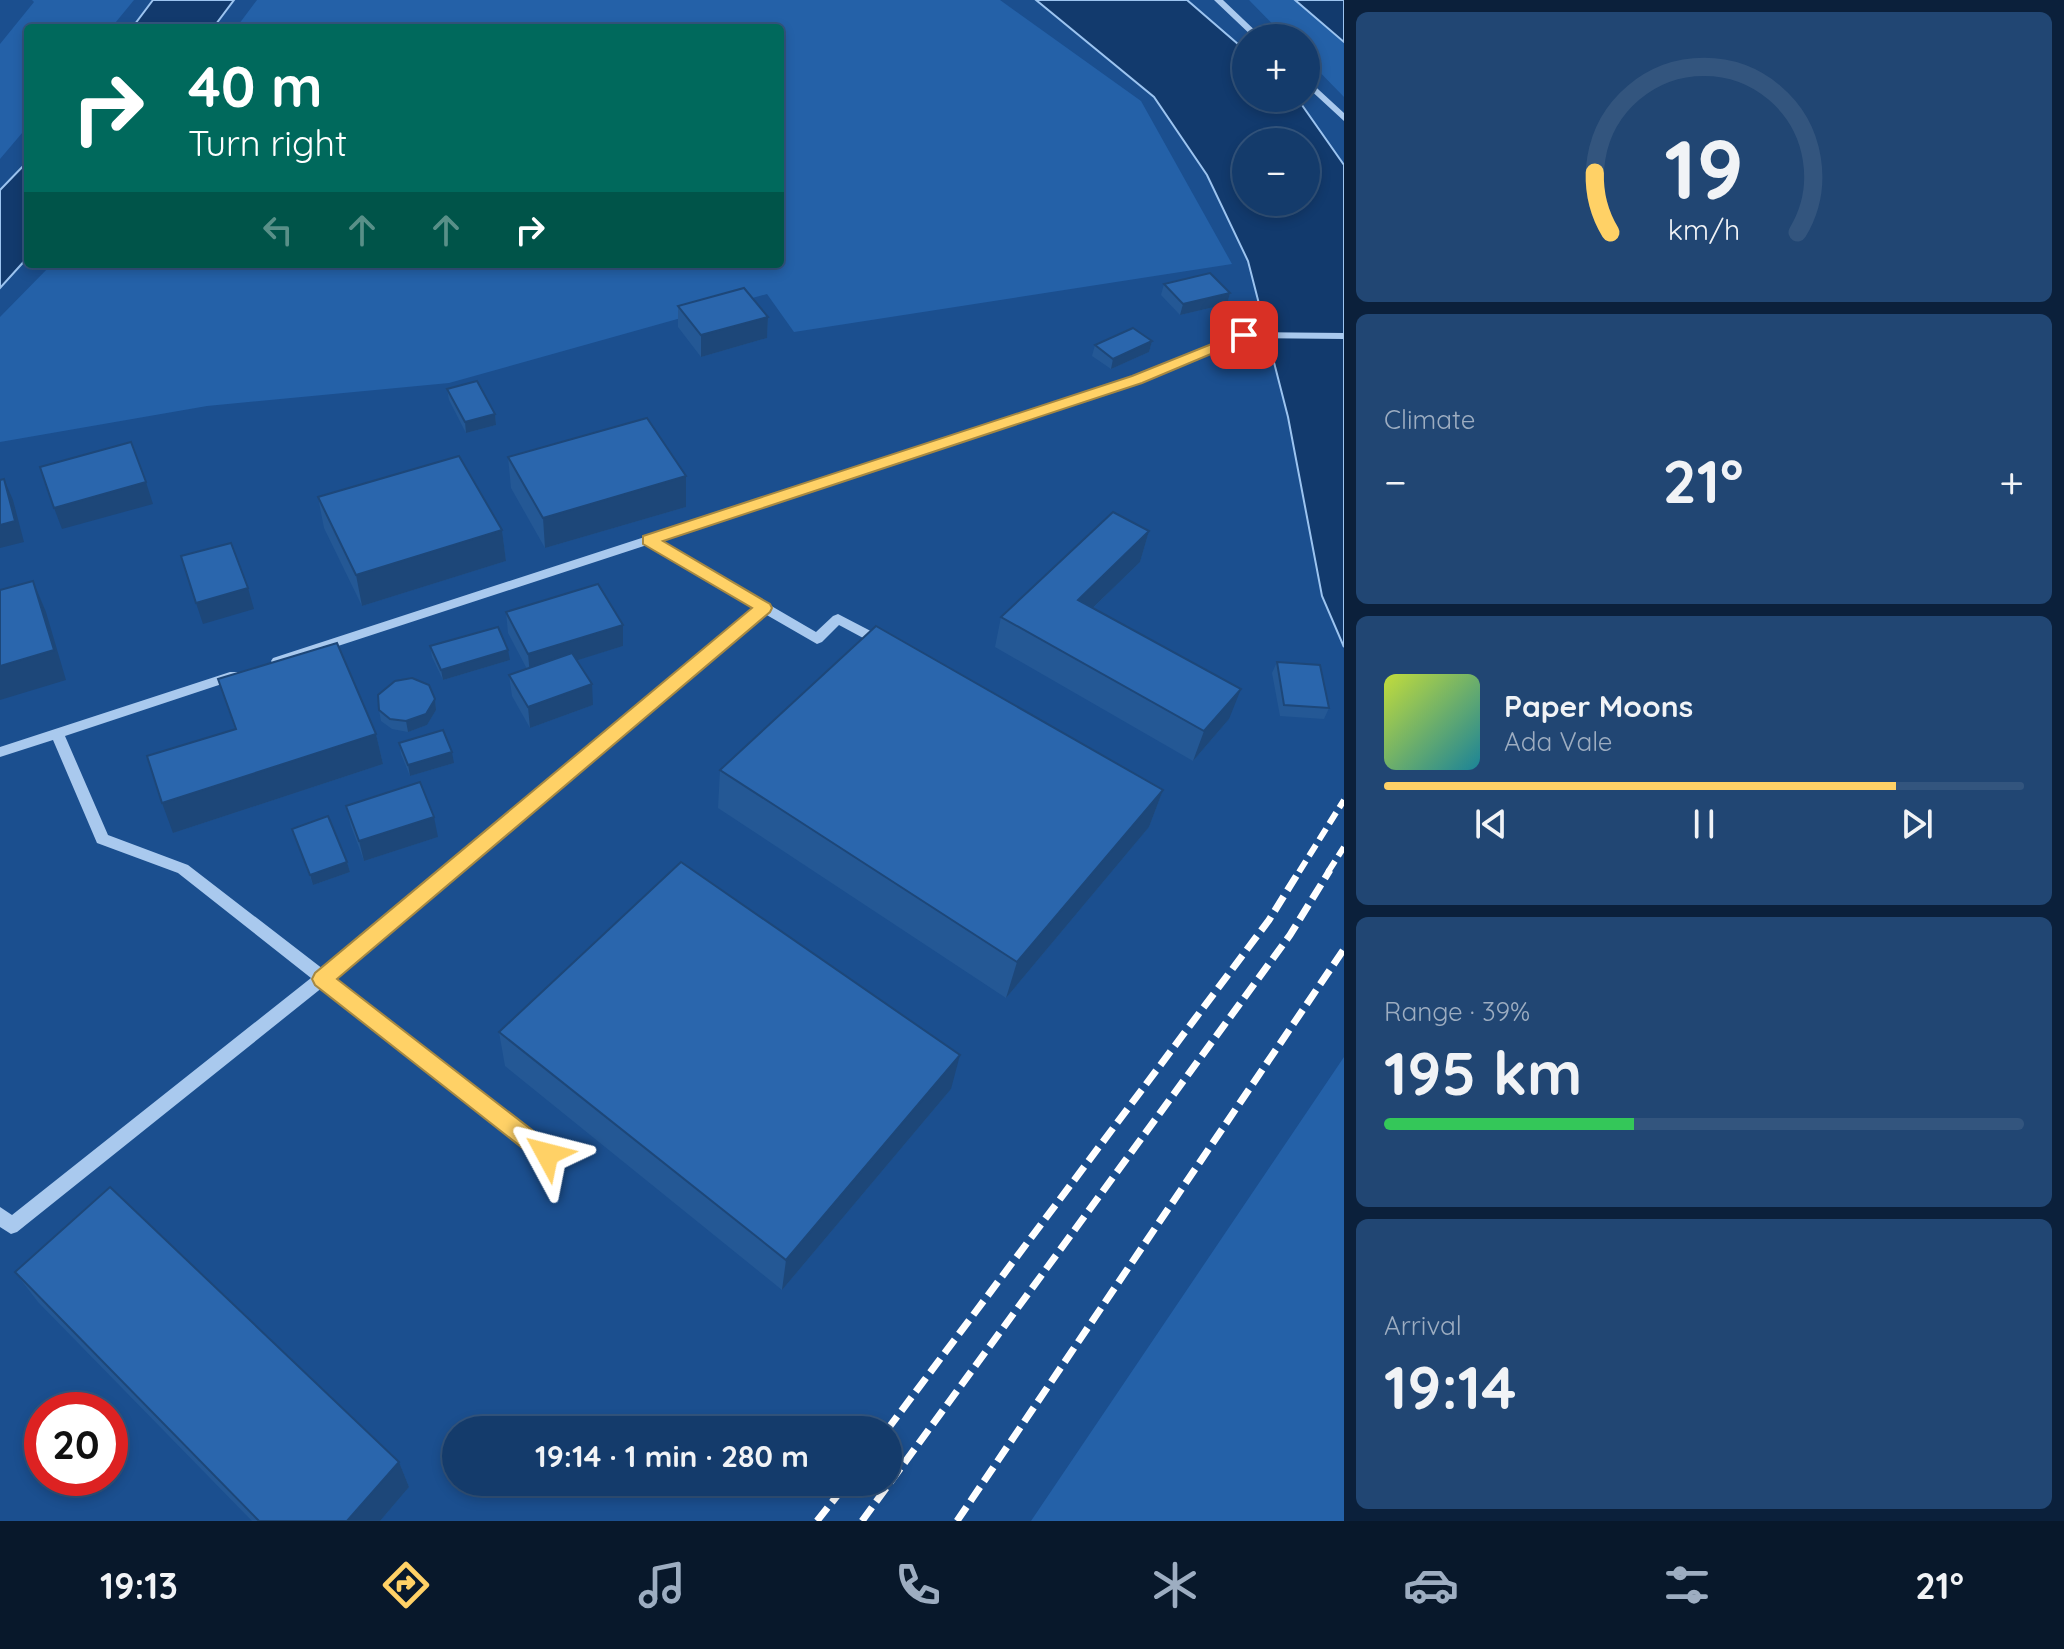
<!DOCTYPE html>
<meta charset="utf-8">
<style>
body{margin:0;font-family:Quicksand,sans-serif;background:#214673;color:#f1f3f6;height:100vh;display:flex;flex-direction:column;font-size:30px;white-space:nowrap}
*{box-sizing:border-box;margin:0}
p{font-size:26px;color:#9dadc1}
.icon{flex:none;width:44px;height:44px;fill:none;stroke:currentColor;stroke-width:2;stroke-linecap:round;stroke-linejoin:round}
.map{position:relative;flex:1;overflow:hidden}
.drawer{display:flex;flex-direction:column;gap:12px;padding:12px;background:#0b203b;width:720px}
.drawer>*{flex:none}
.top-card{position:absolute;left:24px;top:24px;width:760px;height:244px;border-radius:8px;box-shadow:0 4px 12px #0003,0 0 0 2px #33557e;background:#00695c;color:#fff;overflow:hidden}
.buttons{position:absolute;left:1232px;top:24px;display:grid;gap:16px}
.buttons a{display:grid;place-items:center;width:88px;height:88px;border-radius:50%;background:#143b6b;box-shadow:0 4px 12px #0003,0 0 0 2px #33557e;font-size:40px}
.speed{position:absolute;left:24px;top:1392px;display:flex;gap:16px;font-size:40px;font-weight:700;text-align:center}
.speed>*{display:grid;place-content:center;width:104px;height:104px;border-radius:50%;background:#143b6b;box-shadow:0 4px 12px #0003,0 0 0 2px #33557e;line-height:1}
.speed .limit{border:12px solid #d22;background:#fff;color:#111}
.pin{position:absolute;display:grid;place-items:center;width:68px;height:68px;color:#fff;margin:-34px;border-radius:16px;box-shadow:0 4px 12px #0006}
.me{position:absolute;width:88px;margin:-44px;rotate:308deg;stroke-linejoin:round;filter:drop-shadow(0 0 6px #0008)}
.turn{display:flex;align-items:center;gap:28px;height:168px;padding:0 32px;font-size:36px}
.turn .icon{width:104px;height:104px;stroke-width:2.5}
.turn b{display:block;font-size:56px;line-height:68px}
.lanes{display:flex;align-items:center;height:76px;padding:0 32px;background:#0003;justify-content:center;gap:40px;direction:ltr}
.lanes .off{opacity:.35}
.big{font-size:60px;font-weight:700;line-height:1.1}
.drawer .tile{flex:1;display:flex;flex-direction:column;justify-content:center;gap:12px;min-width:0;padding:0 28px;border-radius:12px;background:#214673}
.drawer .dial{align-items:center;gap:0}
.dial svg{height:208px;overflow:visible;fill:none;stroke:#33557e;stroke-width:7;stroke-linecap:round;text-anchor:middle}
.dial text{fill:#f1f3f6;stroke:none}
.song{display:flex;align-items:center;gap:24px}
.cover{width:96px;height:96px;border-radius:12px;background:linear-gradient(135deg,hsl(70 70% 55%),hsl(190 70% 35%))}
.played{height:8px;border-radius:4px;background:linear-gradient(90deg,#ffd166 80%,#33557e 80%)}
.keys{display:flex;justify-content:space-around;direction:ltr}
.heat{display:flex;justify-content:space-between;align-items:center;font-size:44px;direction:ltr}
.charge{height:12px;border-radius:6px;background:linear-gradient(90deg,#34c759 39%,#33557e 0)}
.trip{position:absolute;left:442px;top:1416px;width:460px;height:80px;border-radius:40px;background:#143b6b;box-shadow:0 4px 12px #0003,0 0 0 2px #33557e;font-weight:700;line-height:80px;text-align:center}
.dock{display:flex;height:128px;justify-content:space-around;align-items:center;background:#08182b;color:#9dadc1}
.dock .icon{width:56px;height:56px}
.dock .current{color:#ffd166}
.dock b{font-size:36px;color:#f1f3f6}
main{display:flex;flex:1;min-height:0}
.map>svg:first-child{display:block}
</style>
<main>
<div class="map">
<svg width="1344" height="1521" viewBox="0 0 1344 1521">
<rect width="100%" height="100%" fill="#1b4f8f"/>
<path fill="#2461a8" d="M32 0H134L111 28H28V126L0 159V44L34 2Z
M257 0H1000L1141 101 1232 264 794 332 767 294 449 383 207 406 0 442V317L52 264H780V28H236Z
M1249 0H1295L1344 42V97L1306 58V38H1286Z
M1344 1057V1521H1031Z"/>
<path fill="#123a6d" stroke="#9cc4f0" stroke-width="2" fill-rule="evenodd" d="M153 0H234L213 28H132Z
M1036 0H1187L1246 51V98H1297L1344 165V647L1322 596 1288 417 1248 261 1207 175 1154 97ZM1246 142H1306V202H1246Z
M1295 0H1344V42Z
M28 161V257L0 288V190Z"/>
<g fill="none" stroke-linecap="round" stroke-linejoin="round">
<path fill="#a9c9ee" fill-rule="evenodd" d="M1214 0H1223L1263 38H1254Z
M1306 78 1344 113V121L1306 86Z
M1244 332 1344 333V339L1246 338 1141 382 660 541 816 632 833 616 838 614 888 640 890 643 883 648 878 646 839 625 822 642 817 644 765 614 334 978 553 1149 555 1154 553 1159 547 1162 541 1159 323 987 17 1232 11 1234 0 1227V1207L12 1215 311 978 178 873 97 843 53 740 0 757V747L230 672H240L242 675 240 678 65 736 108 835 188 865 323 969 755 608 647 545 283 664H273L271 661 273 658 1133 378Z"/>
<path stroke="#fff" stroke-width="6" stroke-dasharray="13 6" stroke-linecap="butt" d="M1299 872 1344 800
M1328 872 1344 847"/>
<path stroke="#fff" stroke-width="7" stroke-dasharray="17 7" stroke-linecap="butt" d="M887 1430 1269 920 1300 870
M817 1521 848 1482
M862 1521 1290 935 1330 870
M957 1521 1344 949"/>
</g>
<path fill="#245895" d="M1164 284 1230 293 1227 304 1180 315 1161 295Z
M678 306 768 317 767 338 701 357 678 327Z
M1152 341 1149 352 1111 369 1092 356 1095 345Z
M447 389 495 414 496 425 466 433 449 400Z
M508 457 686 507 545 548 511 488Z
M318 497 502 530 506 561 362 606 324 528Z
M1149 531 1140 562 1093 608 1229 719 1193 761 995 647 1001 617Z
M506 612 623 646 577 660 593 705 530 728 512 696 509 675 527 669 508 633Z
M430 646 510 660 443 680 432 657Z
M1277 662 1329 708 1324 719 1280 716 1272 673Z
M218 679 376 734 383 764 173 833 235 729Z
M435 699 436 710 427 725 408 732 392 729 381 721 379 710Z
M399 743 454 763 410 776 401 754Z
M720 770 1163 790 1149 827 1006 998 718 808Z
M346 806 438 837 364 861 351 826Z
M292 829 347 862 350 872 313 885Z
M499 1032 951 1089 782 1290 505 1066Z
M15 1272 399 1462 409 1487 380 1521H252L38 1302Z"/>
<path fill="#1d4779" d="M1230 293 1227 304 1180 315 1183 304Z
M768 317 767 338 701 357V335Z
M1152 341 1149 352 1111 369 1113 359Z
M495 414 496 425 466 433 465 422Z
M686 476V507L545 548 543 518Z
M4 479 13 500 24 542 0 548V525Z
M146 482 153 504 62 529 54 508Z
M502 530 506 561 362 606 356 575Z
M1149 531 1140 562 1070 630 1078 600Z
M33 581 46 612 66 680 0 700V666Z
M248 588 254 609 203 624 196 603Z
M623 625V646L530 675 528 654Z
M508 650 510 660 443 680 441 670Z
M592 684 593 705 530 728 528 707Z
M1241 689 1229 719 1193 761 1204 731Z
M435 699 436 710 427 725 408 732 406 721Z
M376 734 383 764 173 833 162 803Z
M452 752 454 763 410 776 408 765Z
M1163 790 1149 827 1006 998 1017 962Z
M434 817 438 837 364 861 359 841Z
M347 862 350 872 313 885 310 875Z
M960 1055 951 1089 782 1290 786 1260Z
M399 1462 409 1487 380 1521H347Z"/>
<path fill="#2a66ad" stroke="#1d4779" stroke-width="2" d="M1210 273 1230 293 1183 304 1164 284Z
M744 288 768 317 701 335 678 306Z
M1133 328 1152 341 1113 359 1095 345Z
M477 381 495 414 465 422 447 389Z
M647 418 686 476 543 518 508 457Z
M131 442 146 482 54 508 40 467Z
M459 456 502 530 356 575 318 497Z
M4 479 15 521 0 525V480Z
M1113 512 1149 531 1078 600 1241 689 1204 731 1001 617Z
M231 543 248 588 196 603 181 556Z
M33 581 54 650 0 666V590Z
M598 584 623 625 528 654 506 612Z
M876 626 1163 790 1017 962 720 770Z
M498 627 508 650 441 670 430 646Z
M337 643 376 734 162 803 147 756 236 729 218 679Z
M572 653 592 684 528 707 509 675Z
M1277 662 1320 665 1329 708 1284 705Z
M412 678 429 685 435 699 426 714 406 721 390 719 379 710 378 695 395 681Z
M443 730 452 752 408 765 399 743Z
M420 782 434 817 359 841 346 806Z
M328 816 347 862 310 875 292 829Z
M681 862 960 1055 786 1260 499 1032Z
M110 1187 399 1462 347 1521H259L15 1272Z"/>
<path fill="#ffd166" stroke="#a68842" stroke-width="2" d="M1244 331 1249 332V338L1142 383 663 541 770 604 772 608 770 612 337 979 554 1147 558 1154 554 1161 547 1164 539 1161 315 985 312 979 315 973 752 608 643 544V536L1132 376Z"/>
</svg>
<div class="buttons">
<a>+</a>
<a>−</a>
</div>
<div class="speed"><div class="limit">20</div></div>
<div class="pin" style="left:1244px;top:335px;background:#d93025"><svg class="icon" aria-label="arrive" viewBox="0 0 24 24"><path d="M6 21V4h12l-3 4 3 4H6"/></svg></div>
<svg class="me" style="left:547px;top:1154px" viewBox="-20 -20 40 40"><path d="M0-17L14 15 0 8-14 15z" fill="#ffd166" stroke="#fff" stroke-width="4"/></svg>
<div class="trip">19:14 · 1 min · 280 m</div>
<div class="top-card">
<div class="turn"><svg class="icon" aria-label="right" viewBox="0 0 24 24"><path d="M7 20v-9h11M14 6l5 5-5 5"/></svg><div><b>40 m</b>Turn right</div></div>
<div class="lanes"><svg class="icon off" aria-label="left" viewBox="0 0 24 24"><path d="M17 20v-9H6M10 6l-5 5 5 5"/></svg><svg class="icon off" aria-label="ahead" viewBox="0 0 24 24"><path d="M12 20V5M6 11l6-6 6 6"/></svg><svg class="icon off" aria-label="ahead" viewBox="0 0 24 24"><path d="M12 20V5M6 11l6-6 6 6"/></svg><svg class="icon" aria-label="right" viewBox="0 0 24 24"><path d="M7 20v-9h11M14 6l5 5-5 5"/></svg></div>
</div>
</div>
<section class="drawer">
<div class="tile dial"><svg viewBox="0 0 100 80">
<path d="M14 69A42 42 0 1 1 86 69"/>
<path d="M14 69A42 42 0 0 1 8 46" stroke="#ffd166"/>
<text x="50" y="56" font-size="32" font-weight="700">19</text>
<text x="50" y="72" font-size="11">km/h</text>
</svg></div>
<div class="tile"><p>Climate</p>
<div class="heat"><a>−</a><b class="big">21°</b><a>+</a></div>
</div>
<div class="tile">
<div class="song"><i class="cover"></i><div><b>Paper Moons</b><p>Ada Vale</p></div></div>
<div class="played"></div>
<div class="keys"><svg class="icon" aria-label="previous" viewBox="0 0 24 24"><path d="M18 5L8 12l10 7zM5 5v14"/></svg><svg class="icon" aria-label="pause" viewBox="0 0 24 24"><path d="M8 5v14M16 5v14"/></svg><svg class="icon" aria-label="next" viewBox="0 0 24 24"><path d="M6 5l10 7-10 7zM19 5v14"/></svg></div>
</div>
<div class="tile"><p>Range · 39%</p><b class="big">195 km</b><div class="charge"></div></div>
<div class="tile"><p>Arrival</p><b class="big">19:14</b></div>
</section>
</main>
<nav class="dock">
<b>19:13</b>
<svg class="icon current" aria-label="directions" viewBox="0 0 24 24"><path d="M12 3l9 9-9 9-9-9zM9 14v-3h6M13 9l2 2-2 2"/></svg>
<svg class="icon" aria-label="music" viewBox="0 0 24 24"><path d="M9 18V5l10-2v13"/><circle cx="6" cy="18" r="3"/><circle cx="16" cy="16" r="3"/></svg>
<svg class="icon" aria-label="phone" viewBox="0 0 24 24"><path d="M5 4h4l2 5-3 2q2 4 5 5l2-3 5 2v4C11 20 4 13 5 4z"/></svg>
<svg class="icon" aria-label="climate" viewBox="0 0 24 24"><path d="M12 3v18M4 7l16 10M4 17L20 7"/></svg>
<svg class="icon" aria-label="car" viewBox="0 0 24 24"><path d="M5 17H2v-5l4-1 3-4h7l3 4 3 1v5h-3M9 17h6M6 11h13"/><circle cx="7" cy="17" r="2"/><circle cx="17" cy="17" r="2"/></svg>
<svg class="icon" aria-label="filters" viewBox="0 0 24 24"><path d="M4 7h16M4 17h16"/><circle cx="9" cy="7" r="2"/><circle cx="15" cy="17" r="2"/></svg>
<b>21°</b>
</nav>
